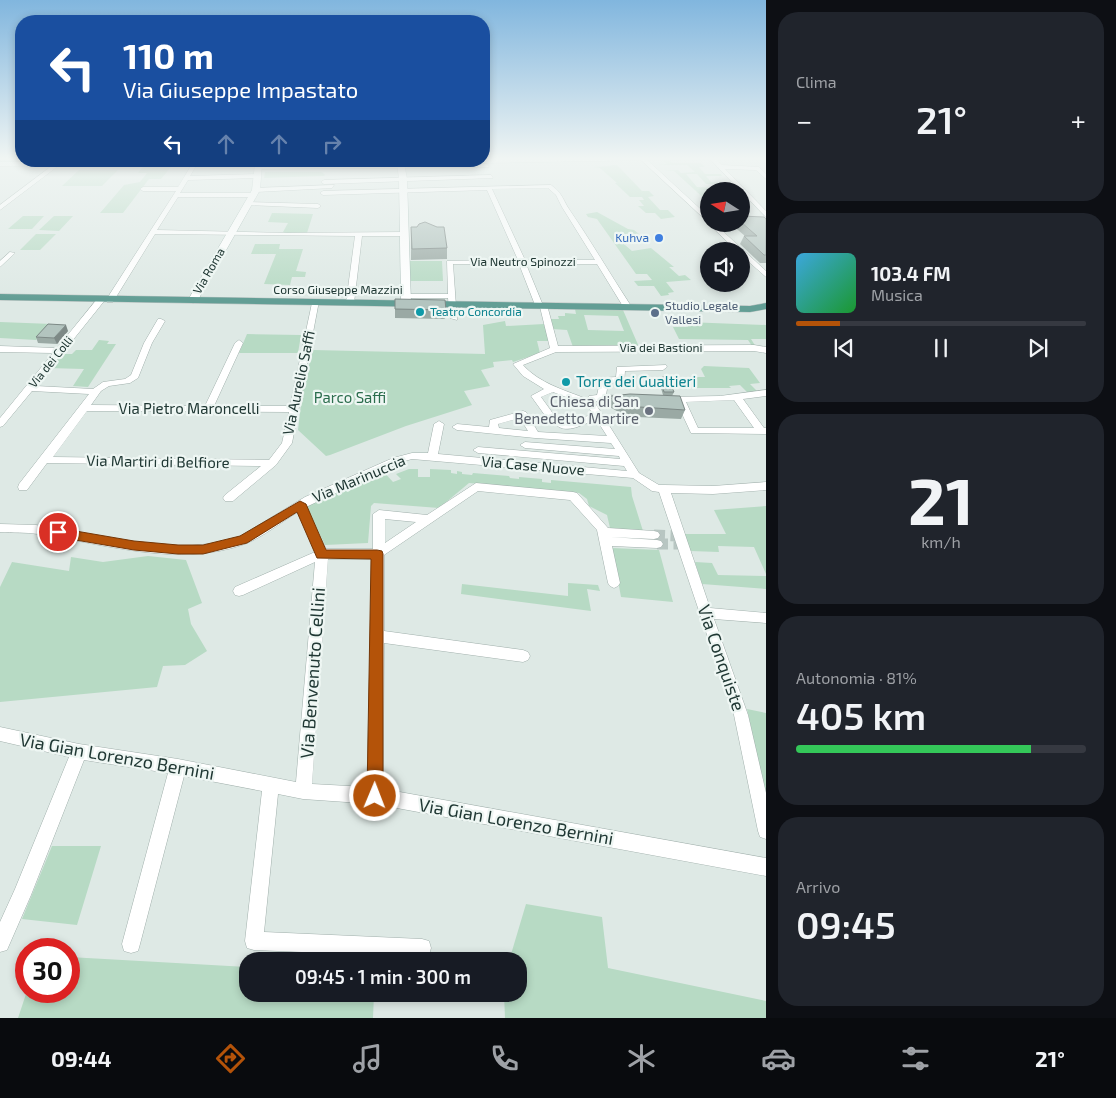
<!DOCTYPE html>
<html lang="it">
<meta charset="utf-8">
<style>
body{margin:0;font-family:"Exo 2",sans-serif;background:#20242c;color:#f1f3f6;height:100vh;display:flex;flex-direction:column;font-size:19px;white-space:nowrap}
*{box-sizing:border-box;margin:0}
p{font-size:16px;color:#9ea1a6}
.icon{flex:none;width:28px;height:28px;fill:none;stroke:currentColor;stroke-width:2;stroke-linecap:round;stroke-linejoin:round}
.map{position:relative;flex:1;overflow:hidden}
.panel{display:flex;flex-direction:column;gap:12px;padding:12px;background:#0d0f14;width:350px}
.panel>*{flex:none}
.hud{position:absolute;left:15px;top:15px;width:475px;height:152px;border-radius:20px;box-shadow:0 2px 8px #0003;background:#1a4fa0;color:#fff;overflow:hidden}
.needle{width:32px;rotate:282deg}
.controls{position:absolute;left:700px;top:182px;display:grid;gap:10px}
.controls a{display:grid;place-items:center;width:50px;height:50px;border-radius:50%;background:#171b24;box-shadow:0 2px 8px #0003;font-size:25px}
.speed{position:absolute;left:15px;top:938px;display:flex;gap:10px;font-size:25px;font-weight:700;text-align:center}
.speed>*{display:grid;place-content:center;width:65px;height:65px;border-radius:50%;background:#171b24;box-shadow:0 2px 8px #0003;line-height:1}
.speed .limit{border:8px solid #d22;background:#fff;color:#111}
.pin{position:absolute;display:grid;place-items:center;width:42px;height:42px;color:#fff;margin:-21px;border:2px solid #fff;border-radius:50%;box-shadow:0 1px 5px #0007}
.me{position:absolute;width:55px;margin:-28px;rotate:1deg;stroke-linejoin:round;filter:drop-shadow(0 0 4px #0008)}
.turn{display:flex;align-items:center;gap:18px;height:105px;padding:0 25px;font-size:22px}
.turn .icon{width:65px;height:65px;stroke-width:2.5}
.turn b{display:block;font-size:35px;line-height:42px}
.lanes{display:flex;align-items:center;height:48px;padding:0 25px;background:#0003;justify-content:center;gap:25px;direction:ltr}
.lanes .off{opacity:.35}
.big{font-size:38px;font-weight:600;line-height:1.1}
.panel .card{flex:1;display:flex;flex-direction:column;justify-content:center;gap:8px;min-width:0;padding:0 18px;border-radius:20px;background:#20242c}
.panel .dial{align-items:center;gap:0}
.dial b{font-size:65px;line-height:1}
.song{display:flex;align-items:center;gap:15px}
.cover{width:60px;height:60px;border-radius:8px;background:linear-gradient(135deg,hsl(200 70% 55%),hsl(130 70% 35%))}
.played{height:5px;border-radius:2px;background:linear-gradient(90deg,#b45309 15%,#363941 15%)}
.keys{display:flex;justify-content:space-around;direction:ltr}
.heat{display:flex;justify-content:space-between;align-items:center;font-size:28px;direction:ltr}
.charge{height:8px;border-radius:4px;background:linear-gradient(90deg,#34c759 81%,#363941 0)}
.trip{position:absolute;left:239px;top:952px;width:288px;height:50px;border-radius:20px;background:#171b24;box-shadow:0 2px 8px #0003;font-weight:600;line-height:50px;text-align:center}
.dock{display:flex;height:80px;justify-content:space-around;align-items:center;background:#090b0e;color:#9ea1a6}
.dock .icon{width:35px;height:35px}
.dock .selected{color:#b45309}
.dock b{font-size:22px;color:#f1f3f6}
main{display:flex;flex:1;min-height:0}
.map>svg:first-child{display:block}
</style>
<main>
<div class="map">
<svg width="766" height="1018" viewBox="0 0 766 1018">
<rect width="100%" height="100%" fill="#dee9e5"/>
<path fill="#b7dac4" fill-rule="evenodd" d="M660 159H668L672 163H701L705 167H699L705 174H721L722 176H706L711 182 729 184H706L697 174H686L697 187 717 188 720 191H709V203L674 171H663L678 170 681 173 695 172 687 165H657L667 164Z
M145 164H162L160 167H171L161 179H149L123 213H100L124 185 140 182 147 173H138Z
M610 165H617L642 191H649L654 196 648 197 660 210H668L675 217 661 219 655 213H646L638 206H644L639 200H644L642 197H630L615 183H617L600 168 593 167 611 166Z
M79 170H118L102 186H62Z
M265 172H322L325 175 324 176 264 178Z
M597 212 628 229 634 230 650 243 644 244 634 236 618 239 632 251 651 248 674 267H669L679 276 685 275 691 280 666 282 674 292 668 293 669 295 661 296 654 286H638L634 281 652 280 647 274H636L597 219 588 217 586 214Z
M272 213 313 214 307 233H285L283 232 288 223 268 222Z
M23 216H44L32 229H8Z
M54 216H73L59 231 39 230Z
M36 234H56L40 250H20Z
M255 244H280L279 249H303L296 271 306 272 305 277H292L290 285 264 284 276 254H251Z
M408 261H442L443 281H409Z
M575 309 623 310 639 347H573L567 330 552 329 548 319H559L558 316H565V313L576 314ZM584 315 618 316 624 331 588 330Z
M505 321 506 326 544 324 549 341H537L540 353 513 362 512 360 493 362 494 367 481 370 490 386 464 391 472 405 406 426 330 455 326 456 298 430 303 388 313 350 485 354 483 325Z
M0 322 52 324 36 340 0 338Z
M686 322 766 325V339H751L756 347 752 346 748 340 679 339 673 327H688Z
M247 334 301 335 298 353H239Z
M99 340 109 341 107 344H116L88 387 73 386 84 369 47 368 57 354H72L76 350H92Z
M704 366 749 368 760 383 750 384 757 391 747 392 740 385 729 386 731 388H697L692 377H705L701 369Z
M409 469H418V477H430V469L451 470V473L457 474V471L462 472V474L472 475 473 473 509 476 510 478 519 479V477L542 479V482L551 483V480L631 487 632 496 643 531 610 528 607 515 589 506 587 499 579 493 469 483 439 508 374 503 371 506 368 543 325 545 305 504 382 470 393 482 401 479 396 474Z
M766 506V574L754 547 718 546 719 552 690 551 684 534H726L714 510Z
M612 548 659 550 673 602 621 597Z
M148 556 186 560 202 603 188 609 191 624 207 651 185 665 163 666 157 687 0 702V587L12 562 69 571 71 557 103 562Z
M695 562 712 563 718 575 766 576V589L702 584Z
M568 583 598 585 600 591 587 589 591 611 461 594 462 584 568 596Z
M747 709 766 713V796Z
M52 846H101L77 925 22 919Z
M526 904 602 917 608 968 766 1001V1018H505L504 994H518V961H509Z
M69 957 247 967 248 994H374L373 1018H18L27 991H69Z"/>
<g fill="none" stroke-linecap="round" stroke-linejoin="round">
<path stroke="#b8c6c2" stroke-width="11" stroke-dasharray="11 5.5" stroke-linecap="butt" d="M654 535 680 536
M657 544H683"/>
<defs>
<path id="street" d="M638 157H644L709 217V223Z
M708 157H714L722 165 759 167 766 174V179L756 170 725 169 766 211V217Z
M194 161H199L190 176 259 174 262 176 259 178 188 180 180 193H254L257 195 254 197H178L157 230 288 233 404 232 407 234 404 236H362L354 303 350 305 346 303 355 236 155 234 113 302H107L106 300 176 191H143L140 189 143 187H178Z
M57 162 62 163 0 210V205Z
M487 164 489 167 258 169 255 167 258 165Z
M491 175 493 178 324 184 321 182 324 180Z
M334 185 332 188 256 192 253 190 256 188Z
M551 185C563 194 562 198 569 209 591 241 610 274 631 306L624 308 597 264H526L542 303 547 305 558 346 754 345 766 347V353L754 351 556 352 523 365C539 383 564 390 587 399L589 396 597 395 601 378 616 377 617 367 666 365 667 367 663 370 625 371 624 382 608 383 606 395 627 396V400L596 401 595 403 639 473 659 485H664L713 486 766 482V490L713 494 671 493 710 608 766 613V623L714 619 748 715 766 793V839L760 837 758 831 734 715 659 492 652 491 633 478 412 459 401 462 306 507 326 549H373V514L379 510 427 515 476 483 573 492 577 493 608 528 654 531 658 532 660 535 658 538 654 539 610 537 657 540 661 541 663 544 661 547 657 548 612 546 620 583 618 586 614 588 610 586 608 583 597 530 570 500 478 491 384 555V631L523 650 528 652 530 656 528 660 523 662 384 643 383 789 766 858V876L375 804 303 799 278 794 264 932 422 939 429 941 431 948 429 955 422 957 254 950 247 948 245 941 262 791 184 776 140 944 138 951 131 953 124 951 122 944 168 773 84 760 31 895 7 950 0 952V922L15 889 69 757 0 741V727L79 744 178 759 296 782 315 562 243 595 239 596 235 595 233 591 235 587 315 552 298 512C281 522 263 537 245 544 179 568 105 544 38 534 26 532 13 533 0 532V524L36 525 120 540 159 544 187 546 218 543 239 537 305 497 393 458 412 453H428L434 424 439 421 444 424 438 454 627 471 624 466 478 453 473 450 478 447 620 459 619 456 525 448 520 445 525 442 615 449 611 443 535 438 457 430 452 427 457 424 489 427 490 420 523 411 526 412 538 432 607 436 596 419C586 423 570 433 559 427 555 424 554 422 549 421L531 396 544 389 523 376 513 364 550 348 540 307 535 305 519 264H453L457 320 450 318 448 298H404L400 296 404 294H448L447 261 518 260 487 190 323 195 320 193 323 191ZM548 188 556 195 562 207 595 260H525L492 189ZM553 392 587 405 593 414 571 422H565L558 416 554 415 541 397ZM520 418 528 431 499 428 498 424ZM385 519 416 522 385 543ZM328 559H372L367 787 312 784Z
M249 202 318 204 321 206 318 208 247 205 246 204Z
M709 224H715L766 271V277L741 255V251H737Z
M10 252 15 253 0 267V261Z
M98 298 105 300 36 386 93 389 103 382 125 379 131 375 144 343 158 319H161L165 321 152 343 138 378 130 383 109 386 101 391 91 405 205 406 235 343 239 340 243 343 214 406H290L312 303 319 301 292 443 276 465 233 501H225L223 498 225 495 261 466 47 463 27 490H19L18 487 19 484 89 394 32 391 3 426 0 427V418L53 353 0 352V346L57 348ZM87 411 289 412 282 443 269 460 53 457Z
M766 390V396L743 399 764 428H766V434L691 433 677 403H668L663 400 668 397 720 396ZM734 400 754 428H698L686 402Z"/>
<path id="secondary" d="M606 157H712L709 159 484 163 481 161H484V159Z
M437 161 434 163H404L407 179 411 303 406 306 401 303 399 179 397 163 262 164 260 190 198 300 193 303 188 300 252 190 255 164 0 166V162Z"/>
<path id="primary" d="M0 294 750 306 766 303V309L750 312 0 300Z"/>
</defs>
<use href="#street" stroke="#a1b0ac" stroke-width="1"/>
<use href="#secondary" stroke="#9db5af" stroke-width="1"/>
<use href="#primary" stroke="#bcc3c2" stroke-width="1"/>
<use href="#street" fill="#fff" fill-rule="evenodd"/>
<use href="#secondary" fill="#fff" fill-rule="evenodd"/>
<use href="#primary" fill="#639e95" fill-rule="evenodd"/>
</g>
<path fill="#9aa9a4" d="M741 216 766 219V263H760L740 244 744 236H745L731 224H741Z
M411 227 447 248V259L411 260Z
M395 299 446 310 445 319 395 318Z
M68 331 57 344 38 343 36 337Z
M660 378 674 392 672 396 663 395 659 381Z
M611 396 685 410 681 419 637 417 622 414 608 406Z"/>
<path fill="#7d8986" d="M66 325 68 331 57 344 54 338Z"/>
<path fill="#b3c4bf" stroke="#7d8986" d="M741 216 764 217 766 219V255H764L744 236H757L741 222Z
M425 222 437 227H444L447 248 412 249 411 227H417L419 224Z
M395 299 445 300 446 310 395 309Z
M48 324 66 325 54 338 36 337Z
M667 376 674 392H664L660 378Z
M630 394 680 396 685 410 640 407 625 404 611 396Z"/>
<linearGradient id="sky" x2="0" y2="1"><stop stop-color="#81b6de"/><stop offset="0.53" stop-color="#f0f5f3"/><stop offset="1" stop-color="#f0f5f3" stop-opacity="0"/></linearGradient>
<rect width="766" height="299" fill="url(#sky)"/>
<path fill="#b45309" stroke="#753606" d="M300 501 306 504 326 550H377L382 551 383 554V796L381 802 375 804 369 802 367 796 371 559 317 558 297 512 247 543 203 554H178L134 550 58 537 52 532 58 528 134 541 178 545H203L240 536Z"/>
<circle fill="#3f7fe0" stroke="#eef6f3" stroke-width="2" cx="659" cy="238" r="5"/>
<g fill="#0f9aa8" stroke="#eef6f3" stroke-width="2">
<circle cx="420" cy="312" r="5"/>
<circle cx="566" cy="382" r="5"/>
</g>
<circle fill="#5c6f8a" stroke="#eef6f3" stroke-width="2" cx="655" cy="313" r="5"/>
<circle fill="#6b7280" stroke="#eef6f3" stroke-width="2" cx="649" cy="411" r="5"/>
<g text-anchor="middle" stroke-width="4.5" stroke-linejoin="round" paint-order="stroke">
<g font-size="12" fill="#366cbe" stroke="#eef6f3" text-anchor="end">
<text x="649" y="242">Kuhva</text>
</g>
<g font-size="12" fill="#203834" stroke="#eef6f3">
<text x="523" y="266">Via Neutro Spinozzi</text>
<text transform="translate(209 271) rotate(-60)" y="4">Via Roma</text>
<text x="338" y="294">Corso Giuseppe Mazzini</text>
<text x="661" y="352">Via dei Bastioni</text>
<text transform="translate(51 362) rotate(-51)" y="4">Via dei Colli</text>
</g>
<g font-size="12" fill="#4e5e75" stroke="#eef6f3" text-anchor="start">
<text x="665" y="310">Studio Legale<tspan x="665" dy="14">Vallesi</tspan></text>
</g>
<g font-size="12" fill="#0d838f" stroke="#eef6f3" text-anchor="start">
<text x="430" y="316">Teatro Concordia</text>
</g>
<g font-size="15" fill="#0d838f" stroke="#eef6f3" text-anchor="start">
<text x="576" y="387">Torre dei Gualtieri</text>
</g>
<g font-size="15" fill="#203834" stroke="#eef6f3">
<text transform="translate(299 383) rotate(-78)" y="5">Via Aurelio Saffi</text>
<text x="189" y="414">Via Pietro Maroncelli</text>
<text transform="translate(158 462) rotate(1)" y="5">Via Martiri di Belfiore</text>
<text transform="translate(533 466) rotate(5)" y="5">Via Case Nuove</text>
<text transform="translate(359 479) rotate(-23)" y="5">Via Marinuccia</text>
</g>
<g font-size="15" fill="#2b6d4d" stroke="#eef6f3">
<text x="350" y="403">Parco Saffi</text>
</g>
<g font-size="15" fill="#5b616d" stroke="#eef6f3" text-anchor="end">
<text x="639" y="407">Chiesa di San<tspan x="639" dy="17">Benedetto Martire</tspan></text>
</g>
<g font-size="18" fill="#203834" stroke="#eef6f3">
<text transform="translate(721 658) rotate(71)" y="6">Via Conquiste</text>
<text transform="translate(313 673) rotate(-86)" y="6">Via Benvenuto Cellini</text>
<text transform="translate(117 757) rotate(10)" y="6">Via Gian Lorenzo Bernini</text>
<text transform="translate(516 822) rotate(10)" y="6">Via Gian Lorenzo Bernini</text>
</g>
</g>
</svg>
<div class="controls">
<a><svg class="needle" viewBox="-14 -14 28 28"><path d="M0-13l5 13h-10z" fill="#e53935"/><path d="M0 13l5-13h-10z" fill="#9ea1a6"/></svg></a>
<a><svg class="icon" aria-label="sound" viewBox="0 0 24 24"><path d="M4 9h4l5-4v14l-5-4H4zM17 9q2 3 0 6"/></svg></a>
</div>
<div class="speed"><div class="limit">30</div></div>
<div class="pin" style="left:58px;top:532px;background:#d93025"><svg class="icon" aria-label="arrive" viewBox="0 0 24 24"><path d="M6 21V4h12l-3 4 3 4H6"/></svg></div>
<svg class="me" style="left:375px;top:796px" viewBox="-20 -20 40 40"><circle r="17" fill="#b45309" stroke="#fff" stroke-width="3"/><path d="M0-11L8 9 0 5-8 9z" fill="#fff"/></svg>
<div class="trip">09:45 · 1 min · 300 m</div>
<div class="hud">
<div class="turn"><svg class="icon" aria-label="left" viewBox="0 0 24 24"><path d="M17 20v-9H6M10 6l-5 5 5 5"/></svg><div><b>110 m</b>Via Giuseppe Impastato</div></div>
<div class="lanes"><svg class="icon" aria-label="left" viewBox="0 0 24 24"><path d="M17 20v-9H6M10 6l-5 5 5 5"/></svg><svg class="icon off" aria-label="ahead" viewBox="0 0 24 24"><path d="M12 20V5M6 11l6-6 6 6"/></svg><svg class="icon off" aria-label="ahead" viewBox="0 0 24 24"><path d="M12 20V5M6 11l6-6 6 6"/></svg><svg class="icon off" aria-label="right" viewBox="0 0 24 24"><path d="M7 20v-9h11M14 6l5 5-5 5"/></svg></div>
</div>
</div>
<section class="panel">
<div class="card"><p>Clima</p>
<div class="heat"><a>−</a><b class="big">21°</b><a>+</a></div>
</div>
<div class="card">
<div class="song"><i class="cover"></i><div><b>103.4 FM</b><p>Musica</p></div></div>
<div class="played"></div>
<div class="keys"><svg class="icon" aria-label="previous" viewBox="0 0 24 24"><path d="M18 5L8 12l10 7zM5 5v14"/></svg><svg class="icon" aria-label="pause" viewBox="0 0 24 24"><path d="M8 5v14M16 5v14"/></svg><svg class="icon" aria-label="next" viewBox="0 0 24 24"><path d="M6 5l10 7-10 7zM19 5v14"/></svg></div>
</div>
<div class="card dial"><b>21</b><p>km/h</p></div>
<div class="card"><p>Autonomia · 81%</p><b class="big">405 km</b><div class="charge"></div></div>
<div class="card"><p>Arrivo</p><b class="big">09:45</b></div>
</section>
</main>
<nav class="dock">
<b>09:44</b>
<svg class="icon selected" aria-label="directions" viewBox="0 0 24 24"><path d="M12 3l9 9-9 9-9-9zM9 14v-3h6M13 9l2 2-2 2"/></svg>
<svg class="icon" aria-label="music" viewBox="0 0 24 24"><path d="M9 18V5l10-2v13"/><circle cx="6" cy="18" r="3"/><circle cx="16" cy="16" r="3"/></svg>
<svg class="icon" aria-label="phone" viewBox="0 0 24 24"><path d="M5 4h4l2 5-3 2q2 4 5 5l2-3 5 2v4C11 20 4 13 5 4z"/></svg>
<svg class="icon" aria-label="climate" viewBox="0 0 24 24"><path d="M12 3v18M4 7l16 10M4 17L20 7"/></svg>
<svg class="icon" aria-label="car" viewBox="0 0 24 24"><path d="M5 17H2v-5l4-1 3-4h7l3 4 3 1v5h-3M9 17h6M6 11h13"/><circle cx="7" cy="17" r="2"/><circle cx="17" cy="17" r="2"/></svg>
<svg class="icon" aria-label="filters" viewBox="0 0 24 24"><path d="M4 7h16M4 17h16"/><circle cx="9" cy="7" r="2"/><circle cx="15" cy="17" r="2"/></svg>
<b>21°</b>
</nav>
